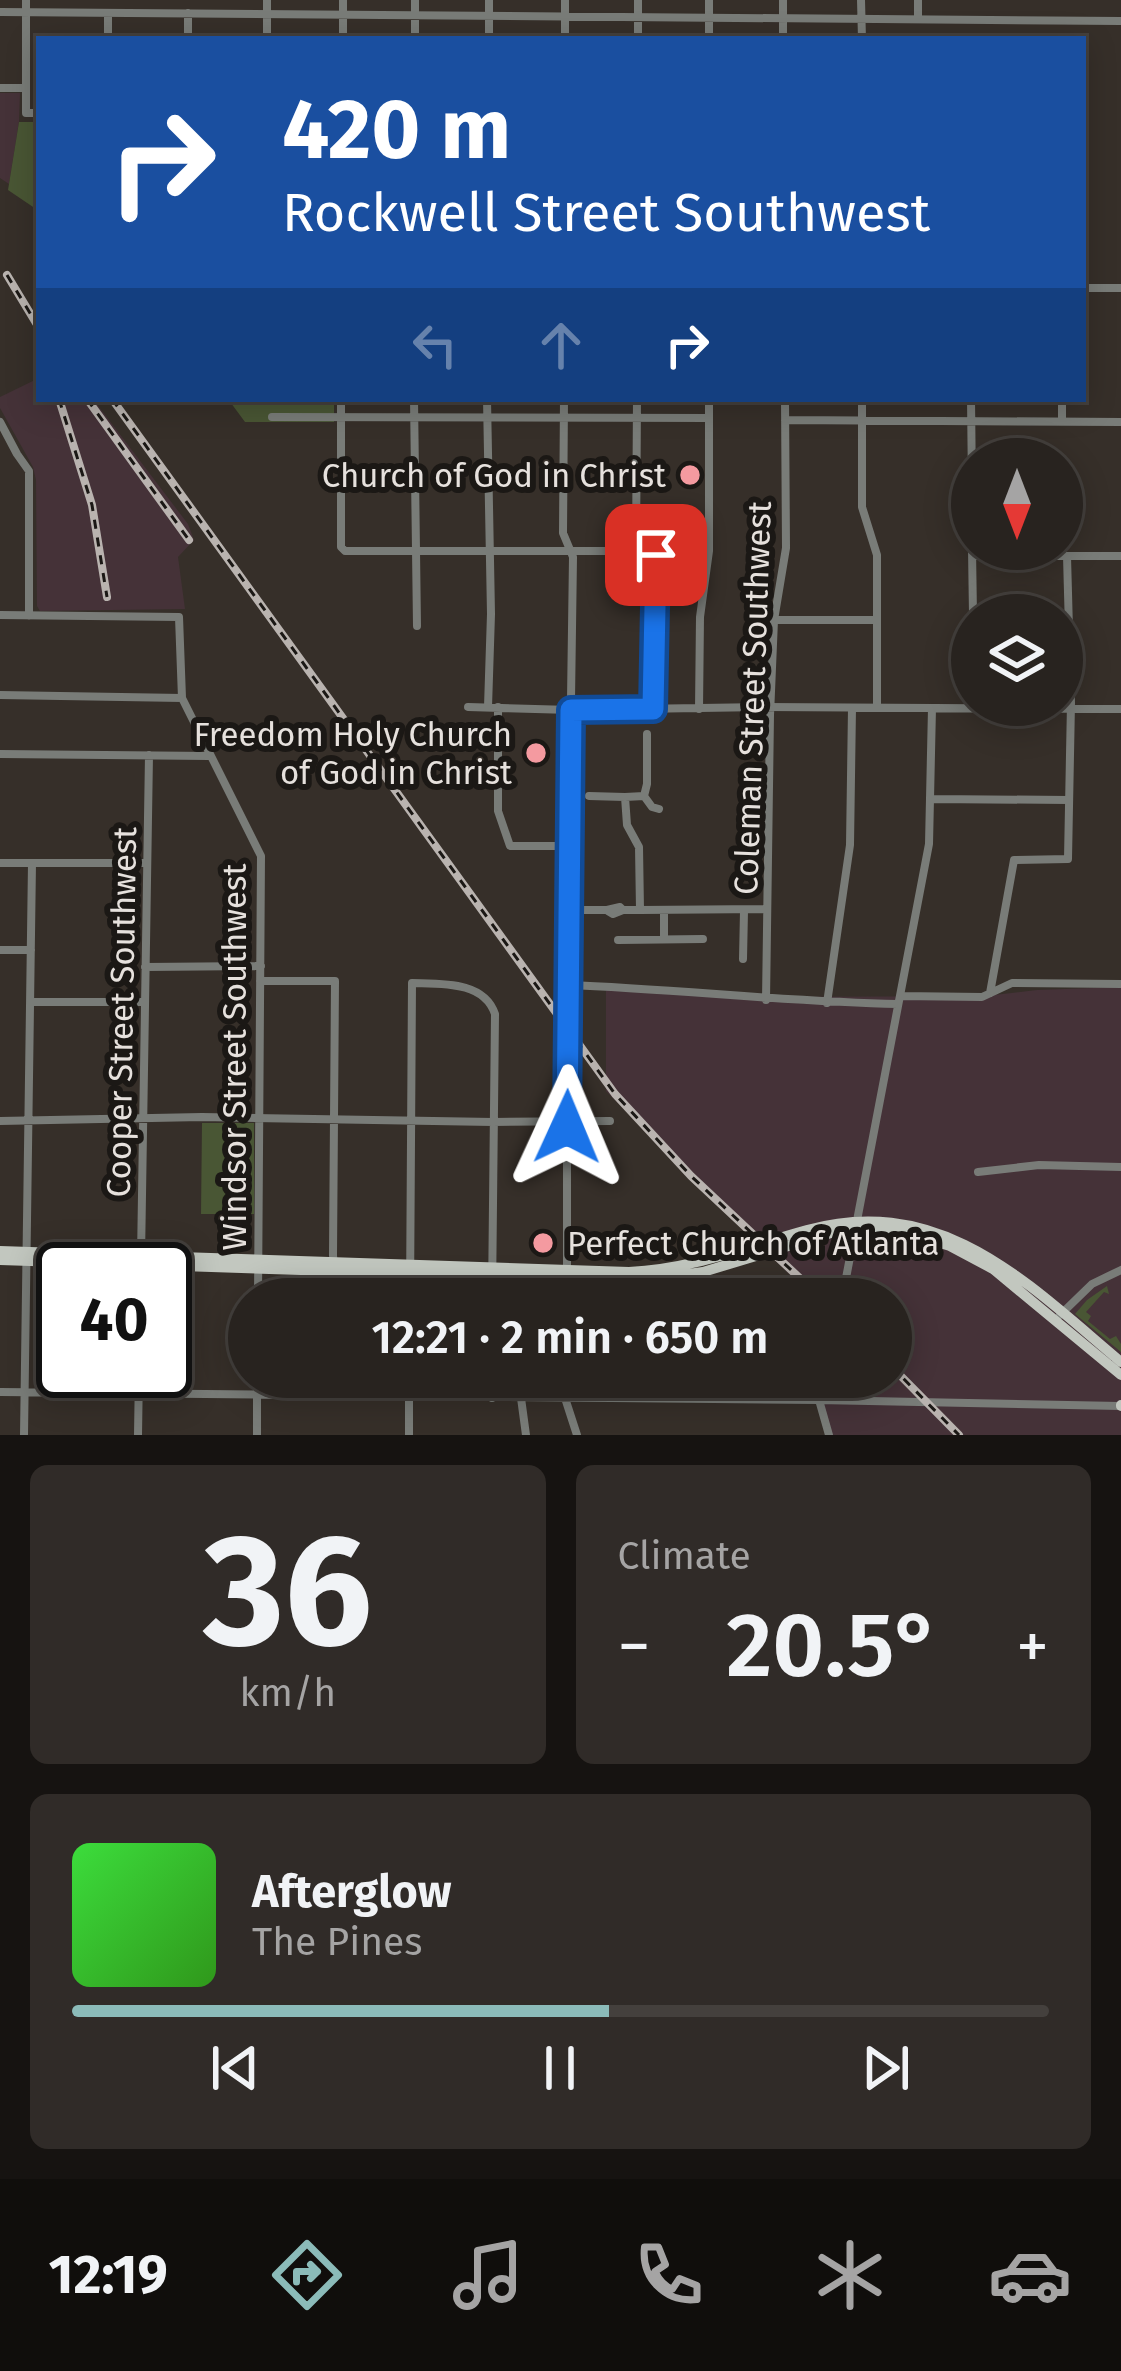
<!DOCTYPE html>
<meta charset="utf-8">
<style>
body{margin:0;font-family:"Fira Sans",sans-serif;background:#302b28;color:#f1f3f6;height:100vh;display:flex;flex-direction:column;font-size:45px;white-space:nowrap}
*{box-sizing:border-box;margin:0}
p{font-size:39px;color:#a5a4a4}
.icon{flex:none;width:66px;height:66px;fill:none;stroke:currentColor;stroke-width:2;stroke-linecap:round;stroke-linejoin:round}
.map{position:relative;height:1435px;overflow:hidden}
.details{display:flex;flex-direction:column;gap:30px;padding:30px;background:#161311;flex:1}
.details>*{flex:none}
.guide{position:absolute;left:36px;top:36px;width:1050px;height:366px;border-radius:0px;box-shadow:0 6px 30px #0003,0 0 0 3px #44403d;background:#1a4fa0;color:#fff;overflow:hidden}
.needle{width:78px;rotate:180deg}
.tools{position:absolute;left:951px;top:438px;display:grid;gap:24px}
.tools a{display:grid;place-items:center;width:132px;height:132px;border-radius:50%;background:#28231f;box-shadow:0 6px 30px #0003,0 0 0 3px #44403d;font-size:60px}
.speed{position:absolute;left:36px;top:1242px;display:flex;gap:24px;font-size:60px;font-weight:700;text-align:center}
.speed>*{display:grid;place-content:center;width:156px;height:156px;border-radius:50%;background:#28231f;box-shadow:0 6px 30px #0003,0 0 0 3px #44403d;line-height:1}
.speed .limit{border:6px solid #111;border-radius:18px;background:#fff;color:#111}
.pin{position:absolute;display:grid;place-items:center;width:102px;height:102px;color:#fff;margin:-51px;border-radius:24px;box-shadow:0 6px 18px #0006}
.me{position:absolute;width:132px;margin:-66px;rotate:1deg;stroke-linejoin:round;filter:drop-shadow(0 0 9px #0008)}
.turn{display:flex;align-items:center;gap:42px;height:252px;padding:0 48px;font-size:54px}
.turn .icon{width:156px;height:156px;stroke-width:2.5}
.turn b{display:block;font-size:84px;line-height:102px}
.lanes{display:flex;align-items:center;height:114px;padding:0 48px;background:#0003;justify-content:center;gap:60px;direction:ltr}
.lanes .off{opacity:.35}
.big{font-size:90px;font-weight:600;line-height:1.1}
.details .widget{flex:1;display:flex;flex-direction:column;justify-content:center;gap:18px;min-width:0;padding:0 42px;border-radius:18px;background:#302b28}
.details .dial{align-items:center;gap:0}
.dial b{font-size:156px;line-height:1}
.song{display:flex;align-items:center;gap:36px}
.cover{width:144px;height:144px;border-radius:18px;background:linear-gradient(135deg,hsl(120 70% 55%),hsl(110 70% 35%))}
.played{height:12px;border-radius:6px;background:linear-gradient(90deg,#8bbbb9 55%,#44403d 55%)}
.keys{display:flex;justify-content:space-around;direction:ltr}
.heat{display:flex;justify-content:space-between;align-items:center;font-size:66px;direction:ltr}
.details .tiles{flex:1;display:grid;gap:30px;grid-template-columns:1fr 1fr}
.widget:last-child{grid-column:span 2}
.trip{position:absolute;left:228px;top:1278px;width:684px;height:120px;border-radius:60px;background:#28231f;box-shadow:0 6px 30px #0003,0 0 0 3px #44403d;font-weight:600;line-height:120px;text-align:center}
.dock{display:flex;height:192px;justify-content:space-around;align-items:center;background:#100e0c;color:#a5a4a4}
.dock .icon{width:84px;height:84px}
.dock .selected{color:#8bbbb9}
.dock b{font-size:54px;color:#f1f3f6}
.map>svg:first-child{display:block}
</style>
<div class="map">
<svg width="1121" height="1435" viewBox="0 0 1121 1435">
<rect width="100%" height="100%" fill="#362f29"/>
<path fill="#453238" d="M0 93H20L19 122 9 184 0 178Z
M39 378V399H93L188 524 194 540 178 557 185 609 40 611 37 606 36 480 33 467 0 408V397Z
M606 987 768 997 985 996 1037 990 1121 987V1435H831L820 1399 824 1377H891V1299H814L606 1091Z"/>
<path fill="#495634" d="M19 122H39V211L8 190Z
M228 399H334V422H245Z
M202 1123H254V1214H201Z
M1107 1286 1109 1294 1104 1292 1086 1312 1091 1316 1088 1321 1110 1339 1116 1336 1121 1344V1352L1075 1314 1087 1300Z"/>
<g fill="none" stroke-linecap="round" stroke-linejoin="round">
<path stroke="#797c78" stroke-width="8" d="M26 0V113H39
M565 0V39
M783 0V39
M861 0 862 39
M918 0V19
M0 12 1121 21
M108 13V39
M188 39V13
M267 39V0
M343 39V0
M415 39V0
M489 39V0
M638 39V0
M709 39V0
M0 88H26
M1083 288H1121
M341 399V547L345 551H709
M414 399 417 626
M487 399 491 614 488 707
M564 399 563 533 573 557 567 985V1299
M862 399V507L877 555V707
M971 399 972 487
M1062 399V421
M272 417 709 418
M785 420 1121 422
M0 422 17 454 29 471V616
M972 549 973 615
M636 551 637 399
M973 556H1121
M0 615 179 617 182 698 261 856 258 1299
M774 620H877
M0 695 182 698
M468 707 571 710 765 707 1121 709
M498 707V811L510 846H569
M653 709 656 551
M699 709 700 617 709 551V399
M0 754 209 756
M589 796 625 797
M644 796 647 784V734
M932 799 1069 800
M659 809 652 807 644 796 625 797 627 825 639 847 640 910 767 909
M0 863H146
M568 910H607L620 907 623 910
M608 911 613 914 623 910H640
M664 938V910
M618 940 703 939
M0 950H31
M743 959 744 911
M145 967 261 966
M260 981H335L333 1255 336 1299
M412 983C442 984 484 981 495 1014L492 1299
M567 985C678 989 787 1002 898 1004
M990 993 1014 860 1068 859 1071 703 1067 556
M900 996 982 997 1012 983 1121 984
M766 1000 770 715 774 620 786 548 785 399
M30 1002H145
M827 1003 850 845 852 708
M0 1121 202 1117 493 1122 610 1121
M978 1172 1039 1165 1121 1167
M141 1258 149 755
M410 1299 412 983
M842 1299 929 844 932 708
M1060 1315 1092 1284 1121 1270
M492 1377V1398
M566 1377 565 1398 577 1435
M0 1392 819 1400 1120 1406
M335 1397V1377
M521 1398 526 1435
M819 1400 829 1435
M24 1435 32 863
M138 1435 139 1371
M257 1435V1377
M409 1435V1377"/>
<path stroke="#c2c7bf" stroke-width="10" d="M0 1251 629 1272C694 1269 745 1247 807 1230 942 1193 1027 1283 1121 1362
M0 1260 636 1281 703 1272 831 1233 855 1230 910 1234 950 1246 993 1269 1121 1375
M1121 1406V1405"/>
<defs>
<path id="rail" d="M7 275 39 328
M59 399 92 505 107 597
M87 399 189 540
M112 399 615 1094 691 1176 822 1299
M891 1366 959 1435"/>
</defs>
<use href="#rail" stroke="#b9b3af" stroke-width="8"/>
<use href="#rail" stroke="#1b1815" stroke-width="3" stroke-dasharray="9" stroke-linecap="butt"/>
</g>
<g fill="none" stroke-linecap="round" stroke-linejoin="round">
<defs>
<path id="route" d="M567 1127 571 710 653 709 656 555"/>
</defs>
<use href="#route" stroke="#114b97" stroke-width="30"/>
<use href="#route" stroke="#1a73e8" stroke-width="21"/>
</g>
<g fill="#f49aa0" stroke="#1b1815" stroke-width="4.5">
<circle cx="690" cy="475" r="12"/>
<circle cx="536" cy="753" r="12"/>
<circle cx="543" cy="1243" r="12"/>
</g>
<g text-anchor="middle" stroke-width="12" stroke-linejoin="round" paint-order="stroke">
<g font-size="33" fill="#e6e1dd" stroke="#1b1815" text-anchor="end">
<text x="666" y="487">Church of God in Christ</text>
<text x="512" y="746">Freedom Holy Church<tspan x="512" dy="38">of God in Christ</tspan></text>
<text x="567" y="1255" text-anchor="start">Perfect Church of Atlanta</text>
</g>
<g font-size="33" fill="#e6e1dd" stroke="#1b1815">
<text transform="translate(752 698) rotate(-88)" y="12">Coleman Street Southwest</text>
<text transform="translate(121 1012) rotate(-89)" y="12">Cooper Street Southwest</text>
<text transform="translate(234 1057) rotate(-90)" y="12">Windsor Street Southwest</text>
</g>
</g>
</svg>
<div class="tools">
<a><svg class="needle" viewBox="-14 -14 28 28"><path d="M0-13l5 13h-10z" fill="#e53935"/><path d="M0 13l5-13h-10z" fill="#a5a4a4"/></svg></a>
<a><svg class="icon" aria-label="layers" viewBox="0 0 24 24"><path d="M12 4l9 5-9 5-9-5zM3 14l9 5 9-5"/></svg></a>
</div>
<div class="speed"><div class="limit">40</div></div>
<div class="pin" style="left:656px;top:555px;background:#d93025"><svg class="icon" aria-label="arrive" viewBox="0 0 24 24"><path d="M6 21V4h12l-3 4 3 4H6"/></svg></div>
<svg class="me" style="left:567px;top:1127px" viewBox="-20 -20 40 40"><path d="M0-17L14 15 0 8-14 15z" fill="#1a73e8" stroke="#fff" stroke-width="4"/></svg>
<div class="trip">12:21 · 2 min · 650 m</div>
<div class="guide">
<div class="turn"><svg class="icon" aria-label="right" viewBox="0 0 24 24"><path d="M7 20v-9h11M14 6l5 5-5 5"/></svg><div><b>420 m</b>Rockwell Street Southwest</div></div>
<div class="lanes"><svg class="icon off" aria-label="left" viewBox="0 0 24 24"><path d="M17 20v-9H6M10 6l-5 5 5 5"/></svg><svg class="icon off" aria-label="ahead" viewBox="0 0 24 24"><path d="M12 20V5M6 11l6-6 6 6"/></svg><svg class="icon" aria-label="right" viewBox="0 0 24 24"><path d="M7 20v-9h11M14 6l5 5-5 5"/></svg></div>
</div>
</div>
<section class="details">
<div class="tiles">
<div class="widget dial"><b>36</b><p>km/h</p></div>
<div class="widget"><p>Climate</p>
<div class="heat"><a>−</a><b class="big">20.5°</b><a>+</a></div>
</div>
<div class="widget">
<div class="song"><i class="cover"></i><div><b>Afterglow</b><p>The Pines</p></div></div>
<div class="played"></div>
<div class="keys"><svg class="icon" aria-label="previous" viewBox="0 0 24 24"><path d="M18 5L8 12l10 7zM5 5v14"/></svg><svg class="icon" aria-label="pause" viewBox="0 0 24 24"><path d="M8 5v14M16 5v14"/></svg><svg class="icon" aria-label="next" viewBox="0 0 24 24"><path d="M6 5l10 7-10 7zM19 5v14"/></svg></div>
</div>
</div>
</section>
<nav class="dock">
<b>12:19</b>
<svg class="icon selected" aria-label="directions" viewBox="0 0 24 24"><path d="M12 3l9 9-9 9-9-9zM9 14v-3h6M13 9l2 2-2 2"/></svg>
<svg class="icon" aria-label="music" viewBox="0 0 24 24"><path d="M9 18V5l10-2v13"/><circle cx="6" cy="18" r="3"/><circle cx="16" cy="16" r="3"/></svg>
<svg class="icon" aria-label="phone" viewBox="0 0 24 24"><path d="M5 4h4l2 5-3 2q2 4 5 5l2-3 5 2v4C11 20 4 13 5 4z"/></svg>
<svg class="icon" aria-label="climate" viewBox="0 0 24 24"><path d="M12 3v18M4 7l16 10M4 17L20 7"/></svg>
<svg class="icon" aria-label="car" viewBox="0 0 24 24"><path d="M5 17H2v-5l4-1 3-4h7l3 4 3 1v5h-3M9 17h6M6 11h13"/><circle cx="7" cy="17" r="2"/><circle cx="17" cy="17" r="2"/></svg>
</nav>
